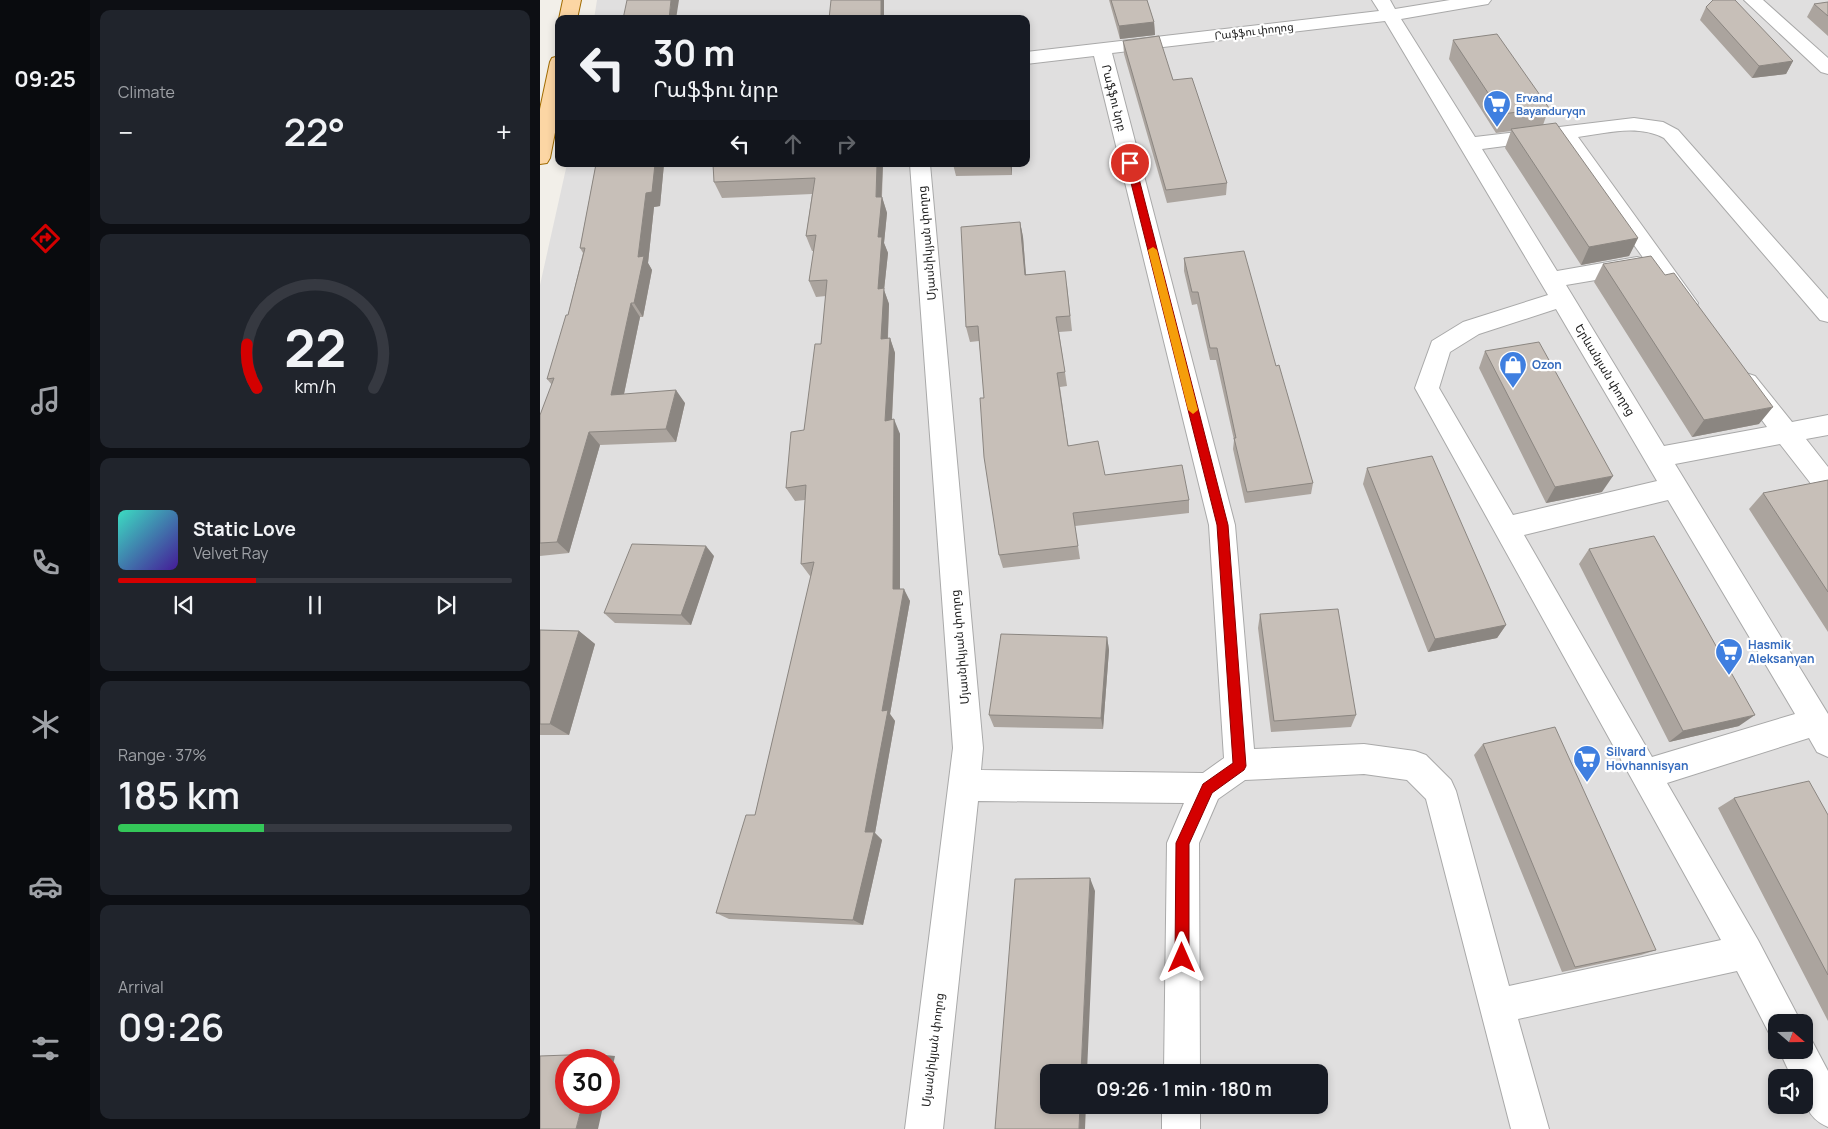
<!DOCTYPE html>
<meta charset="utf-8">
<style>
body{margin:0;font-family:Manrope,"Noto Sans Armenian",sans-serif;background:#20242c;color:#f1f3f6;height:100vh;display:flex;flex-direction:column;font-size:19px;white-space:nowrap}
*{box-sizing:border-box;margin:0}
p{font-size:16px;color:#9ea1a6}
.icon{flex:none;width:28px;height:28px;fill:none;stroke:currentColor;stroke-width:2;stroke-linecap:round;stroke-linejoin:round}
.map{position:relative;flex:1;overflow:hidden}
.side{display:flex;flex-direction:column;gap:10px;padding:10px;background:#0d0f14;width:450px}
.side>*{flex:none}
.top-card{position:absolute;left:15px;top:15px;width:475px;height:152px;border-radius:10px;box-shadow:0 2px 8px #0003;background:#171b24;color:#f1f3f6;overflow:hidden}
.needle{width:32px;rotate:110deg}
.tools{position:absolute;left:1228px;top:1014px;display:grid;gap:10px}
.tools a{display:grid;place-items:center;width:45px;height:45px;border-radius:10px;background:#171b24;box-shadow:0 2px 8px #0003;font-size:25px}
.speed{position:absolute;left:15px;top:1049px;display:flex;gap:10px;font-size:25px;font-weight:700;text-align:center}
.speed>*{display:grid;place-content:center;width:65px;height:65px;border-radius:50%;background:#171b24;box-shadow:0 2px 8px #0003;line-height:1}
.speed .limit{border:8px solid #d22;background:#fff;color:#111}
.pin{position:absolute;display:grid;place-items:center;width:42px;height:42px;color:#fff;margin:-21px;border:2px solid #fff;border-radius:50%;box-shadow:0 1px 5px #0007}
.me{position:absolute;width:55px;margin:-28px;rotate:0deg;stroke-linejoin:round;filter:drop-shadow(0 0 4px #0008)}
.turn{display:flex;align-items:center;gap:18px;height:105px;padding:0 15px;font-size:22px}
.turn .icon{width:65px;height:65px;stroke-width:2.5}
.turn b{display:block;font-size:35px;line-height:42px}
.lanes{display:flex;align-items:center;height:48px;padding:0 15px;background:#0003;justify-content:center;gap:25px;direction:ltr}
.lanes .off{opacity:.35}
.big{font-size:38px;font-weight:600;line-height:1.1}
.side .card{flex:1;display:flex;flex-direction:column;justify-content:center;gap:8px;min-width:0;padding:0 18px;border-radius:10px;background:#20242c}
.side .dial{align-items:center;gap:0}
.dial svg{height:130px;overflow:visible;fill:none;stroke:#363941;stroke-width:7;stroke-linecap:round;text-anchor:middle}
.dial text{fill:#f1f3f6;stroke:none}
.song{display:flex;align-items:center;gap:15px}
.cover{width:60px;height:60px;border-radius:8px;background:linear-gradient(135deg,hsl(170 70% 55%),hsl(260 70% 35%))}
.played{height:5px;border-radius:2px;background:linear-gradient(90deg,#d40000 35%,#363941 35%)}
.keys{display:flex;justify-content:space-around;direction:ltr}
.heat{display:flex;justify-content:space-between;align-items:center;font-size:28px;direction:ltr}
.charge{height:8px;border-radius:4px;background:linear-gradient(90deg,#34c759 37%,#363941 0)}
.trip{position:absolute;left:500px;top:1064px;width:288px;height:50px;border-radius:10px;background:#171b24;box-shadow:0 2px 8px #0003;font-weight:600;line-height:50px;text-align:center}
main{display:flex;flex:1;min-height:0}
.menu{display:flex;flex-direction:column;width:90px;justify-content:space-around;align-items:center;background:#090b0e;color:#9ea1a6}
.menu .icon{width:35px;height:35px}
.menu .selected{color:#d40000}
.menu b{font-size:22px;color:#f1f3f6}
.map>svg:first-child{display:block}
</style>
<main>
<nav class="menu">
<b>09:25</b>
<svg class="icon selected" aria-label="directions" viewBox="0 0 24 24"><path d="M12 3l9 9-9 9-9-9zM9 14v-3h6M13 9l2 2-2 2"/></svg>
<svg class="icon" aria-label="music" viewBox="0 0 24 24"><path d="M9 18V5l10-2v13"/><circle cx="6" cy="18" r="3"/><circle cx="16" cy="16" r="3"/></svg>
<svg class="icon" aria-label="phone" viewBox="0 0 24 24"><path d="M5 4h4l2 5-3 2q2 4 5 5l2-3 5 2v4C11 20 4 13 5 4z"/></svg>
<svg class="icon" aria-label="climate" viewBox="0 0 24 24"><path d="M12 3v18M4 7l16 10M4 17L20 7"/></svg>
<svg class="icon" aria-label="car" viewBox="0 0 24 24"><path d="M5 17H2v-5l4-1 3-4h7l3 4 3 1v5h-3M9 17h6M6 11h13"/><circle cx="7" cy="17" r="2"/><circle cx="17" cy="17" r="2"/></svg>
<svg class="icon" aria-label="filters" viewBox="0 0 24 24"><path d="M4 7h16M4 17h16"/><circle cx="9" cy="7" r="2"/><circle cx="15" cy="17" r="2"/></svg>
</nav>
<section class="side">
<div class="card"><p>Climate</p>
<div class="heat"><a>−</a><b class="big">22°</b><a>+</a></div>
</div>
<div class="card dial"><svg viewBox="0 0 100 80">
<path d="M14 69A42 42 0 1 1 86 69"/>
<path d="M14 69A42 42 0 0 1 8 42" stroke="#d40000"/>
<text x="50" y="56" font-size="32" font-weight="700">22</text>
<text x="50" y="72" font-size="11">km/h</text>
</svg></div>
<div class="card">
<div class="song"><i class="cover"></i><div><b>Static Love</b><p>Velvet Ray</p></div></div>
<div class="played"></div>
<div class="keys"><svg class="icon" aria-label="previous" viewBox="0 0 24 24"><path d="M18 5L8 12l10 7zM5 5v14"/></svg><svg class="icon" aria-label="pause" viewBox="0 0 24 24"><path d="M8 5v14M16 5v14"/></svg><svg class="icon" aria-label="next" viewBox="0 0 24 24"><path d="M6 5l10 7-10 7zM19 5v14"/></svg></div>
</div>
<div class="card"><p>Range · 37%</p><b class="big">185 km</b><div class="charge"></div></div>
<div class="card"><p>Arrival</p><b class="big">09:26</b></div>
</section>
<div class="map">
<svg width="1288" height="1129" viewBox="0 0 1288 1129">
<rect width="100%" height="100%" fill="#f2efe9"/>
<path fill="#e0dfdf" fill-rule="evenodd" d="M57 0H1288V1129H0V285L27 164H486V19H54ZM1236 1022H1264V1050H1236ZM26 1060H69V1102H26ZM509 1072H779V1105H509ZM1236 1078H1264V1105H1236Z"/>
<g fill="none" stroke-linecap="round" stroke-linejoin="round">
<defs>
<path id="minor" d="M832 0H850L855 9 910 0H951L948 4 942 5 861 19 935 137 1094 118 1123 122 1138 130 1288 299V322L1280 320 1124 138C1098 124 1066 133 1038 137L1158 303 1155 309 1147 311 1139 309 1108 265 1105 270 1097 273 1026 285 1124 446 1227 427 1194 382 1197 376 1206 373 1215 376 1252 422 1288 415V435L1266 439 1288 467V497L1279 494 1240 444 1135 464 1288 714V757L1277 752 1269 738 1127 783 1218 940 1261 1022H1236V1037L1230 1035 1197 971 978 1019 1009 1129H971L886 799 867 780 824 774 705 780 678 799 659 843 660 1072H624L627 843 644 803 438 801 403 1129H365L413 748 370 164H390L443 748 441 770 663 773 684 758 669 525 554 56 486 64V52L839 11ZM845 21 1008 295 923 322 892 341 875 388 1181 940 969 986 916 791 911 780 886 755 875 751 824 744 714 749 695 525 572 53ZM1019 139 1104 259 1097 257 1017 271 942 149ZM1016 309 1117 481 973 515 899 388 910 352 939 334ZM1128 500 1255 714 1112 757 984 535Z
M1204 0H1223L1288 58V74L1281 72Z
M1264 1035 1270 1037 1288 1071V1127C1265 1117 1264 1101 1264 1078H1252L1239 1050H1264Z
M622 1105H660V1129H622Z"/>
<path id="major" d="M23 0H41L37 19H19Z
M19 56V112L10 158 7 163 0 164V109L10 62 12 58Z"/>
</defs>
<use href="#minor" stroke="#a9a9a9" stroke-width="2"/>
<use href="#major" stroke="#a06b00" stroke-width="2"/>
<use href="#minor" fill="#fff" fill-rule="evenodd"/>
<use href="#major" fill="#fcd6a4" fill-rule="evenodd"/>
</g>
<path fill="#aba49e" d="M569 0H607L614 22 615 35 580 39Z
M1288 2V36L1267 17 1274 4Z
M1166 7 1253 61 1246 74 1212 78 1160 20Z
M913 40 1009 108 1003 125 1098 238 1089 256 1041 265 965 148 971 131 956 133 909 59Z
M583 41 633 80 687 183 686 195 627 203 584 54Z
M56 164H124L120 206 114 207 108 263 112 270 103 317H100L84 394 145 403 136 442 60 445 29 553 0 556V415L12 385 7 379 28 315 43 253 40 248Z
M343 164 342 197 347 213 344 243 348 253 344 290 349 304 348 338H350L355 353 352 420 360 434V589L370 601 350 714 355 721 335 833 342 840 323 925 189 919 176 913 215 815 271 576H270L261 564 265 500 255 501 246 488 264 430 281 344 286 296 276 297 269 281 274 251H272L266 236 272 194 182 198 174 182Z
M413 164H472V175L416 176Z
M480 222 483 237 486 274 527 286 532 331 519 332 527 386 520 387 528 445 565 475 649 500V513L535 526 540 559 463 568 459 555 439 341 430 342 426 327Z
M644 258 736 366 773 483 771 494 705 503 693 449 694 440 676 360H670L657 304 652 305 644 271Z
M1063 264 1125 275 1219 424 1152 437 1054 282Z
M945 351 1062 492 1006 503 939 368Z
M827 468 966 625 957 638 888 652 823 484Z
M1288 480V632L1209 509 1223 493Z
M1049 549 1199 726 1129 742 1039 564Z
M174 556 151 625 75 623 64 613Z
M720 614 816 715 811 727 731 732 718 628Z
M0 630 39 631 55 644 29 735H0Z
M567 637 569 650 563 729 454 727 449 715Z
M943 744 1116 950 1101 955 1022 972 934 755Z
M1194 798 1288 815V1021L1178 808Z"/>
<path fill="#8b8681" d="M131 0H139L136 19H129Z
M341 0H344V19H341Z
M614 22 615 35 580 39 579 26Z
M1253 61 1246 74 1212 78 1219 66Z
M115 164H124L120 206 114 207 108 263 112 270 103 317 94 303 98 257 106 193Z
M337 164H343L341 204 342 197 347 213 344 243 348 253 344 290 349 304 347 354 341 339 338 289V237L336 197Z
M470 164H472V175Z
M480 222 483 237 487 290 485 275Z
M1098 238 1089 256 1041 265 1049 247Z
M91 303 100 317 81 408 71 395Z
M350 338 355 353 351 435 345 421Z
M136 390 145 403 136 442 126 429Z
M1233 407 1219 424 1152 437 1164 420Z
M354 419 360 434V601L353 589Z
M49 432 60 445 29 553 17 542Z
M1073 476 1062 492 1006 503 1015 487Z
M166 546 174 556 151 625 141 615Z
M364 589 370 601 350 714 355 721 335 833 342 840 323 925 313 920 342 711Z
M966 625 957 638 888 652 895 639Z
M39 631 55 644 29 735 10 724Z
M567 637 569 650 563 729 561 718Z
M1215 715 1199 726 1129 742 1143 731Z
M550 878 555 891 547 1072H541Z
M55 1054 75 1056 69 1083V1060H54Z
M43 1102H64L58 1129H36Z
M540 1105H546L545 1129H539Z"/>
<path fill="#c7bfb8" stroke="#8b8681" d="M87 0H131L129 19H83Z
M291 0H341V19H289Z
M571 0H607L614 22 579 26Z
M1173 0H1195L1253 61 1219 66 1166 7Z
M1288 2V16L1274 4Z
M957 34 1009 108 962 114 913 40Z
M619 36 633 80 652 78 687 183 626 190 583 41Z
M1016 123 1098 238 1049 247 971 129Z
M56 164H115L112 192 106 193 98 257 104 256 94 303H91L71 395 136 390 126 429 49 432 17 542 0 543V415L14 378 7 379 26 315H28L45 248H40Z
M173 164H337L336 197H342L338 237H342L338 289 344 288 341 339 350 338 345 421 354 419 353 589H364L342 711 348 710 325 832H334L313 920 176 913 206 815H215L274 562 261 564 266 485 246 488 251 432 264 430 275 344H281L287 280 269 281 276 235 266 236 275 178 174 182Z
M480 222 485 275 525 271 530 316 516 317 525 372 517 373 528 446 558 441 565 475 642 465 649 500 533 513 538 546 459 555 444 457 440 398H444L438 326 426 327 421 227Z
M704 251 736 366 739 365 773 483 707 492 694 438H696L677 348H670L658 292H652L644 258Z
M1111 256 1125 275 1134 273 1233 407 1164 420 1063 264Z
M999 342 1073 476 1015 487 945 351Z
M892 456 966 625 895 639 827 468Z
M1288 480V592L1223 493Z
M1114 536 1215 715 1143 731 1049 549Z
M92 544 166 546 141 615 64 613Z
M798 609 816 715 734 721 720 614Z
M0 630 39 631 10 724H0Z
M461 634 567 637 561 718 449 715Z
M1015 727 1116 950 1035 967 943 744Z
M1269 781 1288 815V975L1194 798Z
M550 878 541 1072H509V1105H540L539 1129H455L475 879Z
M55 1054 54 1060H26V1102H43L36 1129H0V1056Z"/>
<path fill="#d40000" stroke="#8a0000" d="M590 160 595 163 688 525 706 766 704 770 672 793 649 844V958L647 963 642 965 637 963 635 958 636 843 663 784 693 763 677 525 586 163Z"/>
<path fill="#f59e0b" d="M613 247 617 250 658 410 653 414 648 410 608 250Z"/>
<defs>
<symbol id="supermarket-pin" viewBox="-11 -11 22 30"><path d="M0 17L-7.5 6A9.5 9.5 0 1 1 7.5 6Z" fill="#3f7fe0" stroke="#fff"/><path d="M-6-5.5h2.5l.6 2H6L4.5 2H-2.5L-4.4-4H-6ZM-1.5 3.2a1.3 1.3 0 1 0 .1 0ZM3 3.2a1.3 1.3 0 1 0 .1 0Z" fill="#fff"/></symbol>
<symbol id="shop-pin" viewBox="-11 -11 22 30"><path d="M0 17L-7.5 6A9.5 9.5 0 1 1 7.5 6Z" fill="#3f7fe0" stroke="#fff"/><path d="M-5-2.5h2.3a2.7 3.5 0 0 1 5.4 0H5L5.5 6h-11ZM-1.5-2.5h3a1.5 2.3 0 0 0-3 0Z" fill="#fff"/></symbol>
</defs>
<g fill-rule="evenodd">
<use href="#supermarket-pin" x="941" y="88" width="32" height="43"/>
<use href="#shop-pin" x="957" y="349" width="32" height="43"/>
<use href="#supermarket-pin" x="1173" y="636" width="32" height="43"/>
<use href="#supermarket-pin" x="1031" y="743" width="32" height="43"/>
</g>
<g text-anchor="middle" stroke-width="4.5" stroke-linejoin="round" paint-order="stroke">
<g font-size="11" fill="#222" stroke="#fff">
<text transform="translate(714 31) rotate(-7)" y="4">Րաֆֆու փողոց</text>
</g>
<g font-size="11" font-weight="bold" fill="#366cbe" stroke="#fff" text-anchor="start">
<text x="976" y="102">Ervand<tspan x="976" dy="13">Bayanduryqn</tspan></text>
</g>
<g font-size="12" fill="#222" stroke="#fff">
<text transform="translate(574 98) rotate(76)" y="4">Րաֆֆու նրբ</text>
<text transform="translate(387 243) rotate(-95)" y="4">Մյասնիկյան փողոց</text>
<text transform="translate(1065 370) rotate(59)" y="4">Երևանյան փողոց</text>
<text transform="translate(420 647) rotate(-95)" y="4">Մյասնիկյան փողոց</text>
<text transform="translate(393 1050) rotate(-83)" y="4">Մյասնիկյան փողոց</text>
</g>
<g font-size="12" font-weight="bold" fill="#366cbe" stroke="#fff" text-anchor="start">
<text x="992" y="369">Ozon</text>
<text x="1208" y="649">Hasmik<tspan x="1208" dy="14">Aleksanyan</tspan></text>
<text x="1066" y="756">Silvard<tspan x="1066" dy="14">Hovhannisyan</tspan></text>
</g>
</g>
</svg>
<div class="tools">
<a><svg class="needle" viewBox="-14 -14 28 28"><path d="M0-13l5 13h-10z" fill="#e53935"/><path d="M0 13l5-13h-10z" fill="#9ea1a6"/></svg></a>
<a><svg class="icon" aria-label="sound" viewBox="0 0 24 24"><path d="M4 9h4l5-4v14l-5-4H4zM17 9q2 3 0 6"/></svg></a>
</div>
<div class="speed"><div class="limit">30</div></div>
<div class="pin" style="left:590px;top:163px;background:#d93025"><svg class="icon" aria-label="arrive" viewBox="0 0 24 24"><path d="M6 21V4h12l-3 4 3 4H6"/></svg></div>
<svg class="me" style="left:642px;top:958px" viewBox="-20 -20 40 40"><path d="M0-17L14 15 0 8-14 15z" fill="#d40000" stroke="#fff" stroke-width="4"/></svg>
<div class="trip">09:26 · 1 min · 180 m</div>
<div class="top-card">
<div class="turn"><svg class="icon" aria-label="left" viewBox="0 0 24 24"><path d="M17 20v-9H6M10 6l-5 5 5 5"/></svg><div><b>30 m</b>Րաֆֆու նրբ</div></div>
<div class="lanes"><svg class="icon" aria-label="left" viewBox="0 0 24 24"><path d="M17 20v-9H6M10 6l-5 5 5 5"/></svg><svg class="icon off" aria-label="ahead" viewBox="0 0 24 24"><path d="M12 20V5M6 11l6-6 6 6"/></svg><svg class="icon off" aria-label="right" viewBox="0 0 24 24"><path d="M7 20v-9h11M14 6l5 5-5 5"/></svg></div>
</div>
</div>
</main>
